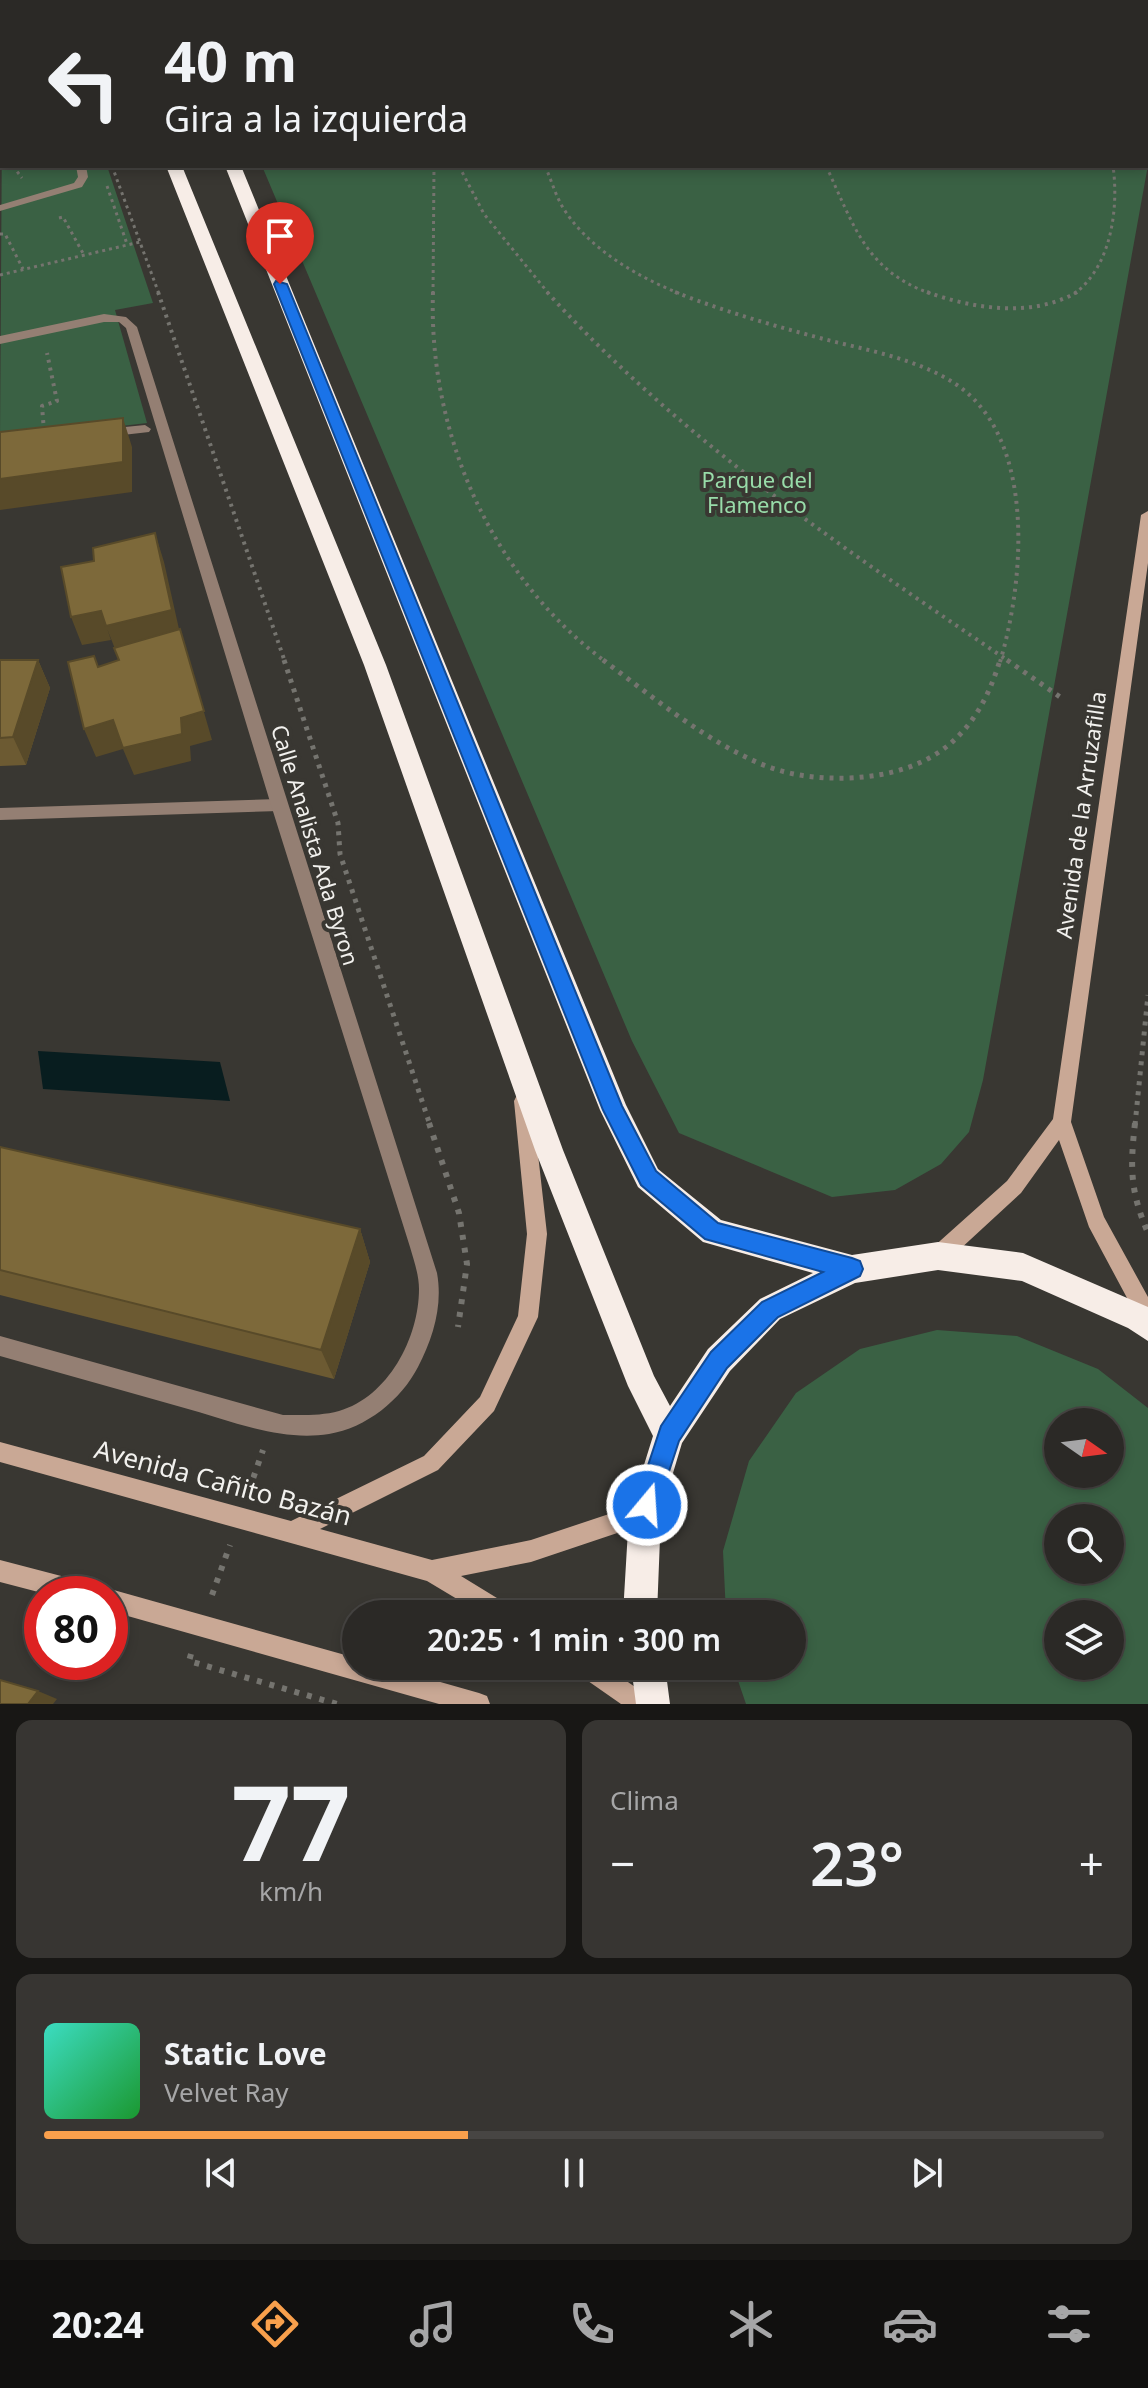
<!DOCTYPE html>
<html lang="es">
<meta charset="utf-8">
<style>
body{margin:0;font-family:"Noto Sans",sans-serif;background:#373532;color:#f1f3f6;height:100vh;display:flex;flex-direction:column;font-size:30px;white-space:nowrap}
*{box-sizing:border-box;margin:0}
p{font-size:26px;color:#a6a6a7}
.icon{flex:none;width:44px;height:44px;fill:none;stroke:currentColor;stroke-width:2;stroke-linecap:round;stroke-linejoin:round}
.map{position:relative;height:1704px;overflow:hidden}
.sheet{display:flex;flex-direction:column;gap:16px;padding:16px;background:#181715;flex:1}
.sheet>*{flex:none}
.banner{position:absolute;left:0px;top:0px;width:1148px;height:168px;box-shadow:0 4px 12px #0003,0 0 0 2px #474543;background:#2b2926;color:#f1f3f6;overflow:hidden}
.needle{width:52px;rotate:104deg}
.fabs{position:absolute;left:1044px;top:1408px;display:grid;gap:16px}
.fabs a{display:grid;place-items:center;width:80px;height:80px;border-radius:50%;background:#2b2926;box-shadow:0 4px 12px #0003,0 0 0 2px #474543;font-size:40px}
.speed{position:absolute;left:24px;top:1576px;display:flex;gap:16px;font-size:40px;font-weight:700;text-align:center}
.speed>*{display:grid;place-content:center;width:104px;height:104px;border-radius:50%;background:#2b2926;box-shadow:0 4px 12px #0003,0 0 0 2px #474543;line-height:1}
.speed .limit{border:12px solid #d22;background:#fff;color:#111}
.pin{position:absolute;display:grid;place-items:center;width:68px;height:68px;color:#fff;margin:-82px -34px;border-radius:50% 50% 50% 0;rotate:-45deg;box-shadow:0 0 8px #0007}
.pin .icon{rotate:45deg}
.me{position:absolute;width:88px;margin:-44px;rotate:18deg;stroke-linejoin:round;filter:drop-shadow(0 0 6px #0008)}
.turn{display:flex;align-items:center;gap:28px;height:168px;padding:0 32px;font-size:36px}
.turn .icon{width:104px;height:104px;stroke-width:2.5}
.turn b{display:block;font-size:56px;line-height:68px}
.big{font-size:60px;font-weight:600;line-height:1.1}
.sheet .card{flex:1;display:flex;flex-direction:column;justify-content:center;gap:12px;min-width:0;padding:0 28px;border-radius:16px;background:#373532}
.sheet .dial{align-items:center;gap:0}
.dial b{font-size:104px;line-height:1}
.song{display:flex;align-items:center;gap:24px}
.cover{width:96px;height:96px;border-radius:12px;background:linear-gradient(135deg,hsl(170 70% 55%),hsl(130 70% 35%))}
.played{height:8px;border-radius:4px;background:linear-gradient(90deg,#f9a04c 40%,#474543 40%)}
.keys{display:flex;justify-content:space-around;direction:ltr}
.heat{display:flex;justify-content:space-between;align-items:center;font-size:44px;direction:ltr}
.sheet .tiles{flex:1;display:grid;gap:16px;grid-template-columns:1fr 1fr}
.card:last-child{grid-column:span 2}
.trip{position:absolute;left:342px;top:1600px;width:464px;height:80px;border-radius:40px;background:#2b2926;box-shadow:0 4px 12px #0003,0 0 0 2px #474543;font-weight:600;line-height:80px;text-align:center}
.dock{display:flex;height:128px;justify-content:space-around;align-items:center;background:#11100f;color:#a6a6a7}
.dock .icon{width:56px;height:56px}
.dock .current{color:#f9a04c}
.dock b{font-size:36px;color:#f1f3f6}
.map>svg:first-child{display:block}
</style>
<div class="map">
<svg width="1148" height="1704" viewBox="0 0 1148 1704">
<rect width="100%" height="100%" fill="#393732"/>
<path fill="#3a6144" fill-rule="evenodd" d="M195 0H1098L1099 2H196Z
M1146 119 1148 165 983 1080 969 1132 941 1164 895 1190 832 1197 679 1133 632 1041 262 166H1146Z
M2 122V166H107L153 303 115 310 147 423 0 440Z
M937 1330 1017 1336 1098 1369 1148 1408V1704H746L733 1666H792V1614H726L723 1551 749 1461 796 1393 860 1349ZM1110 1422V1474H1058V1422ZM1110 1518V1570H1058V1518ZM1110 1614V1666H1058V1614Z"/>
<path fill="#081d1f" d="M38 1051 220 1062 230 1101 43 1089Z"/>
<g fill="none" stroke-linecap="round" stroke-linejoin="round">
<path stroke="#75746f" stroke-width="3" stroke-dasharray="3 4" stroke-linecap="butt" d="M265 0 269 2
M389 0 392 2
M559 2 563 0
M1064 2 1067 0
M13 166 22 178
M112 166 159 294
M459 166 484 214 549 294
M545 166C551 179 555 194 562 206 586 247 637 277 681 294
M826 166C854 225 865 271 932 294
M107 186 127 244
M59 218 63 217 84 255
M0 234H5L23 269
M0 275 140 242
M433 294 434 166
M1074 294C1111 267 1119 209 1113 166"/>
<path stroke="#75746f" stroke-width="4" stroke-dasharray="3 5" stroke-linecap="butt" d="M158 292 285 662
M433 292C428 433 492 578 606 662
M547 292C680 439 847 551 1010 662
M675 292C723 311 771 325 820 338 865 350 917 358 957 385 1037 440 1024 582 1000 662
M927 292C973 309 1033 318 1077 292
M44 431 42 406 57 401 47 353"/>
<path stroke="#75746f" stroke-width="5" stroke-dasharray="4 6" stroke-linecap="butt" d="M284 660 338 823 340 854 430 1125
M603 660C653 697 704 740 761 764 790 776 819 779 850 778 930 774 977 738 1000 660
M1007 660 1063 699
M1135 1125 1148 995"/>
<path stroke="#75746f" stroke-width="6" stroke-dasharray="5 8" stroke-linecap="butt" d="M429 1123 459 1213 467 1264 458 1327
M1135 1123C1130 1168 1130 1191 1148 1233
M249 1490 263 1450
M212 1595 230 1545
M191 1654 189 1661 337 1704"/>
<path fill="#947f73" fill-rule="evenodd" d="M279 799 285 801 287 805 285 809 279 811 0 820V808Z"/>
<path fill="#947f73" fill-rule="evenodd" d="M9 0H19L20 2H10Z
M0 117H2V123H0Z
M76 166H86L88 177 82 187 0 211V205L74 183 78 177Z
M104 314 126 317 137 327 437 1273C443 1306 433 1338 418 1367 401 1400 366 1428 329 1434 279 1442 229 1420 181 1407 121 1390 60 1373 0 1356V1336L283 1415C301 1415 321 1416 339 1411 388 1397 419 1338 419 1289 419 1275 414 1261 410 1247L271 805 126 328 119 322H104L0 344V336Z
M145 425 151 429 149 432 105 437 99 433 105 429Z"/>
<path fill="#c9a895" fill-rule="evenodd" d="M1148 511V563L1071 1122 1104 1217 1148 1297V1327L1141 1324 1089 1227 1059 1140 1021 1193 945 1263 938 1265 931 1263 928 1256 931 1249 1007 1181 1053 1119 1141 515Z
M523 1093 529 1095 532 1101 547 1234 538 1317 494 1411 438 1470 320 1529 432 1560 531 1540 645 1502 653 1505 656 1513 653 1521 531 1562 461 1576 510 1606 513 1614H482L427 1581 0 1462V1442L291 1521 424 1456 480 1397 518 1316 527 1234 514 1101 517 1095Z
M0 1560 88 1583 96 1586 99 1594H46L0 1582Z
M110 1589 356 1658V1666H384L479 1693 487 1696 490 1704H439L110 1611V1594H101Z
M575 1666H605L648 1696 651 1704H621L578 1674Z"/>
<path fill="#f7ede7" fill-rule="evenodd" d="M100 0H114L115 2H101Z
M159 0H173L174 2H160Z
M166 166H182L386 665 563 1150 654 1376 670 1406 708 1349 760 1299 813 1273 703 1242 638 1187 600 1110 225 166H241L626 1105 658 1169 721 1220 852 1255 938 1242 1023 1253 1148 1307V1341L1128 1328 1022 1281 938 1270 855 1283 780 1319 730 1371 682 1443 661 1513 657 1614H623L629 1513 653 1436 628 1386 535 1150 364 665Z
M631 1666H665L670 1704H636Z"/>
</g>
<path fill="#6c5a32" d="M0 660H38L50 688 26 765 0 766Z
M0 1147 360 1229 370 1262 334 1379 0 1295Z"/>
<path fill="#584a29" d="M2 68V108L0 109V69Z
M123 418 132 447V492L0 510V479Z
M155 533 164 562 181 638 117 654 106 626Z
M101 611 111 640 82 645 71 617Z
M180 629 212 740 190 746 191 761 134 775 123 749 96 757 84 729 113 720Z
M38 660 50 688 26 765 13 737Z
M360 1229 370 1262 334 1379 321 1350Z
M38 1691 57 1699 53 1704H28Z"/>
<path fill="#7d693a" stroke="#584a29" stroke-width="2" d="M0 32H2V68L0 69Z
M123 418V462L0 479V432Z
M155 533 172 610 106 626 101 611 71 617 61 567 94 561 93 548Z
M180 629 204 711 181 718 182 734 123 748 113 720 84 729 68 662 94 656 98 667 119 660 114 648Z
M0 660H38L13 737 0 738Z
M0 1147 360 1229 321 1350 0 1270Z
M0 1680 38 1691 28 1704H0Z"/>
<path fill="#1a73e8" stroke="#114b97" stroke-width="2" d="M276 281 287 284 622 1106 656 1171 718 1223 852 1258 860 1261 863 1269 860 1276 778 1317 727 1368 679 1441 655 1514 647 1517 638 1514 635 1505 661 1426 711 1352 762 1302 823 1272 705 1239 641 1185 603 1110 274 284Z"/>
<g text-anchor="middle" stroke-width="8" stroke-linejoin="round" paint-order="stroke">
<g font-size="22" fill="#98dca9" stroke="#393732">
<text x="757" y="488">Parque del<tspan x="757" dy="25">Flamenco</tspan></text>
</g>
<g font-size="22" fill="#f2f1ee" stroke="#393732">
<text transform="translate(1081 815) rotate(-82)" y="8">Avenida de la Arruzafilla</text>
<text transform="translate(315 845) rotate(73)" y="8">Calle Analista Ada Byron</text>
</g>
<g font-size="26" fill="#f2f1ee" stroke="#393732">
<text transform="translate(223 1483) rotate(15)" y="9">Avenida Cañito Bazán</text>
</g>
</g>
</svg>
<div class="fabs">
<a><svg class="needle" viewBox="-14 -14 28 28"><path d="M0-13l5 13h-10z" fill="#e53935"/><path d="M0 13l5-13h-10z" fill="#a6a6a7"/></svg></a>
<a><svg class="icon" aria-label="search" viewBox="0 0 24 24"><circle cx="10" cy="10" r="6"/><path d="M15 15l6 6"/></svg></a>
<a><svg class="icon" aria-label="layers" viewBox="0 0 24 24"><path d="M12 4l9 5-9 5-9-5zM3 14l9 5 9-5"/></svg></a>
</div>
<div class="speed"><div class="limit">80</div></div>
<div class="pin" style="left:280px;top:284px;background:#d93025"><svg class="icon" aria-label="arrive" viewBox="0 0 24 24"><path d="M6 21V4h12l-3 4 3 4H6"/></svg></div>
<svg class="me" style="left:647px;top:1505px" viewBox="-20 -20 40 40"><circle r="17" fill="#1a73e8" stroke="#fff" stroke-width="3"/><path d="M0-11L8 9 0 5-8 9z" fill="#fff"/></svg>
<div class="trip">20:25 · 1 min · 300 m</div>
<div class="banner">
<div class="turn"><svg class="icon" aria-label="left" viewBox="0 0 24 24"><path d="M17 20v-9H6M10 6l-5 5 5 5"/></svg><div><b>40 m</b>Gira a la izquierda</div></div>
</div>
</div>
<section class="sheet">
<div class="tiles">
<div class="card dial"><b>77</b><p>km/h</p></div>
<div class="card"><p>Clima</p>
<div class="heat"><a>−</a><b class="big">23°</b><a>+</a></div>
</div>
<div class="card">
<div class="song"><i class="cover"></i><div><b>Static Love</b><p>Velvet Ray</p></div></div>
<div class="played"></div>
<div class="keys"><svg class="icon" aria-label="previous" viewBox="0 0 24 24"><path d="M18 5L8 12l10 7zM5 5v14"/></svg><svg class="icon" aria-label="pause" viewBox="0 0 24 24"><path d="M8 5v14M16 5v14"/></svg><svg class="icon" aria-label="next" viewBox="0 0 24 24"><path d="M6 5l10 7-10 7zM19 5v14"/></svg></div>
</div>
</div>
</section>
<nav class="dock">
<b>20:24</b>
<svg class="icon current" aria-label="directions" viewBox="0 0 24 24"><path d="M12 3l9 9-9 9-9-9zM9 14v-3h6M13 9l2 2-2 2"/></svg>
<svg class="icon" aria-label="music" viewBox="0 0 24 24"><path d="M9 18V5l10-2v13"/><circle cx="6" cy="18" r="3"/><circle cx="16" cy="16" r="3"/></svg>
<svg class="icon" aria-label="phone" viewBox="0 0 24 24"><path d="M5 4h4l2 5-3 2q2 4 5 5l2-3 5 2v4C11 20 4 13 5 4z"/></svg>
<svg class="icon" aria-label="climate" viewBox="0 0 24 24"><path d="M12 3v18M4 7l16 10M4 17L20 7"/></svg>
<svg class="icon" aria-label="car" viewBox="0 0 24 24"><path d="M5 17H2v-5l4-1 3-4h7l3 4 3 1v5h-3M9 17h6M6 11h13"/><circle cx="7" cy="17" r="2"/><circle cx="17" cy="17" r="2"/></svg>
<svg class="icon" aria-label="filters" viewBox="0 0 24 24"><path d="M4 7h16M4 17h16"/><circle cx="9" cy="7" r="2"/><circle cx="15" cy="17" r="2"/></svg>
</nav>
